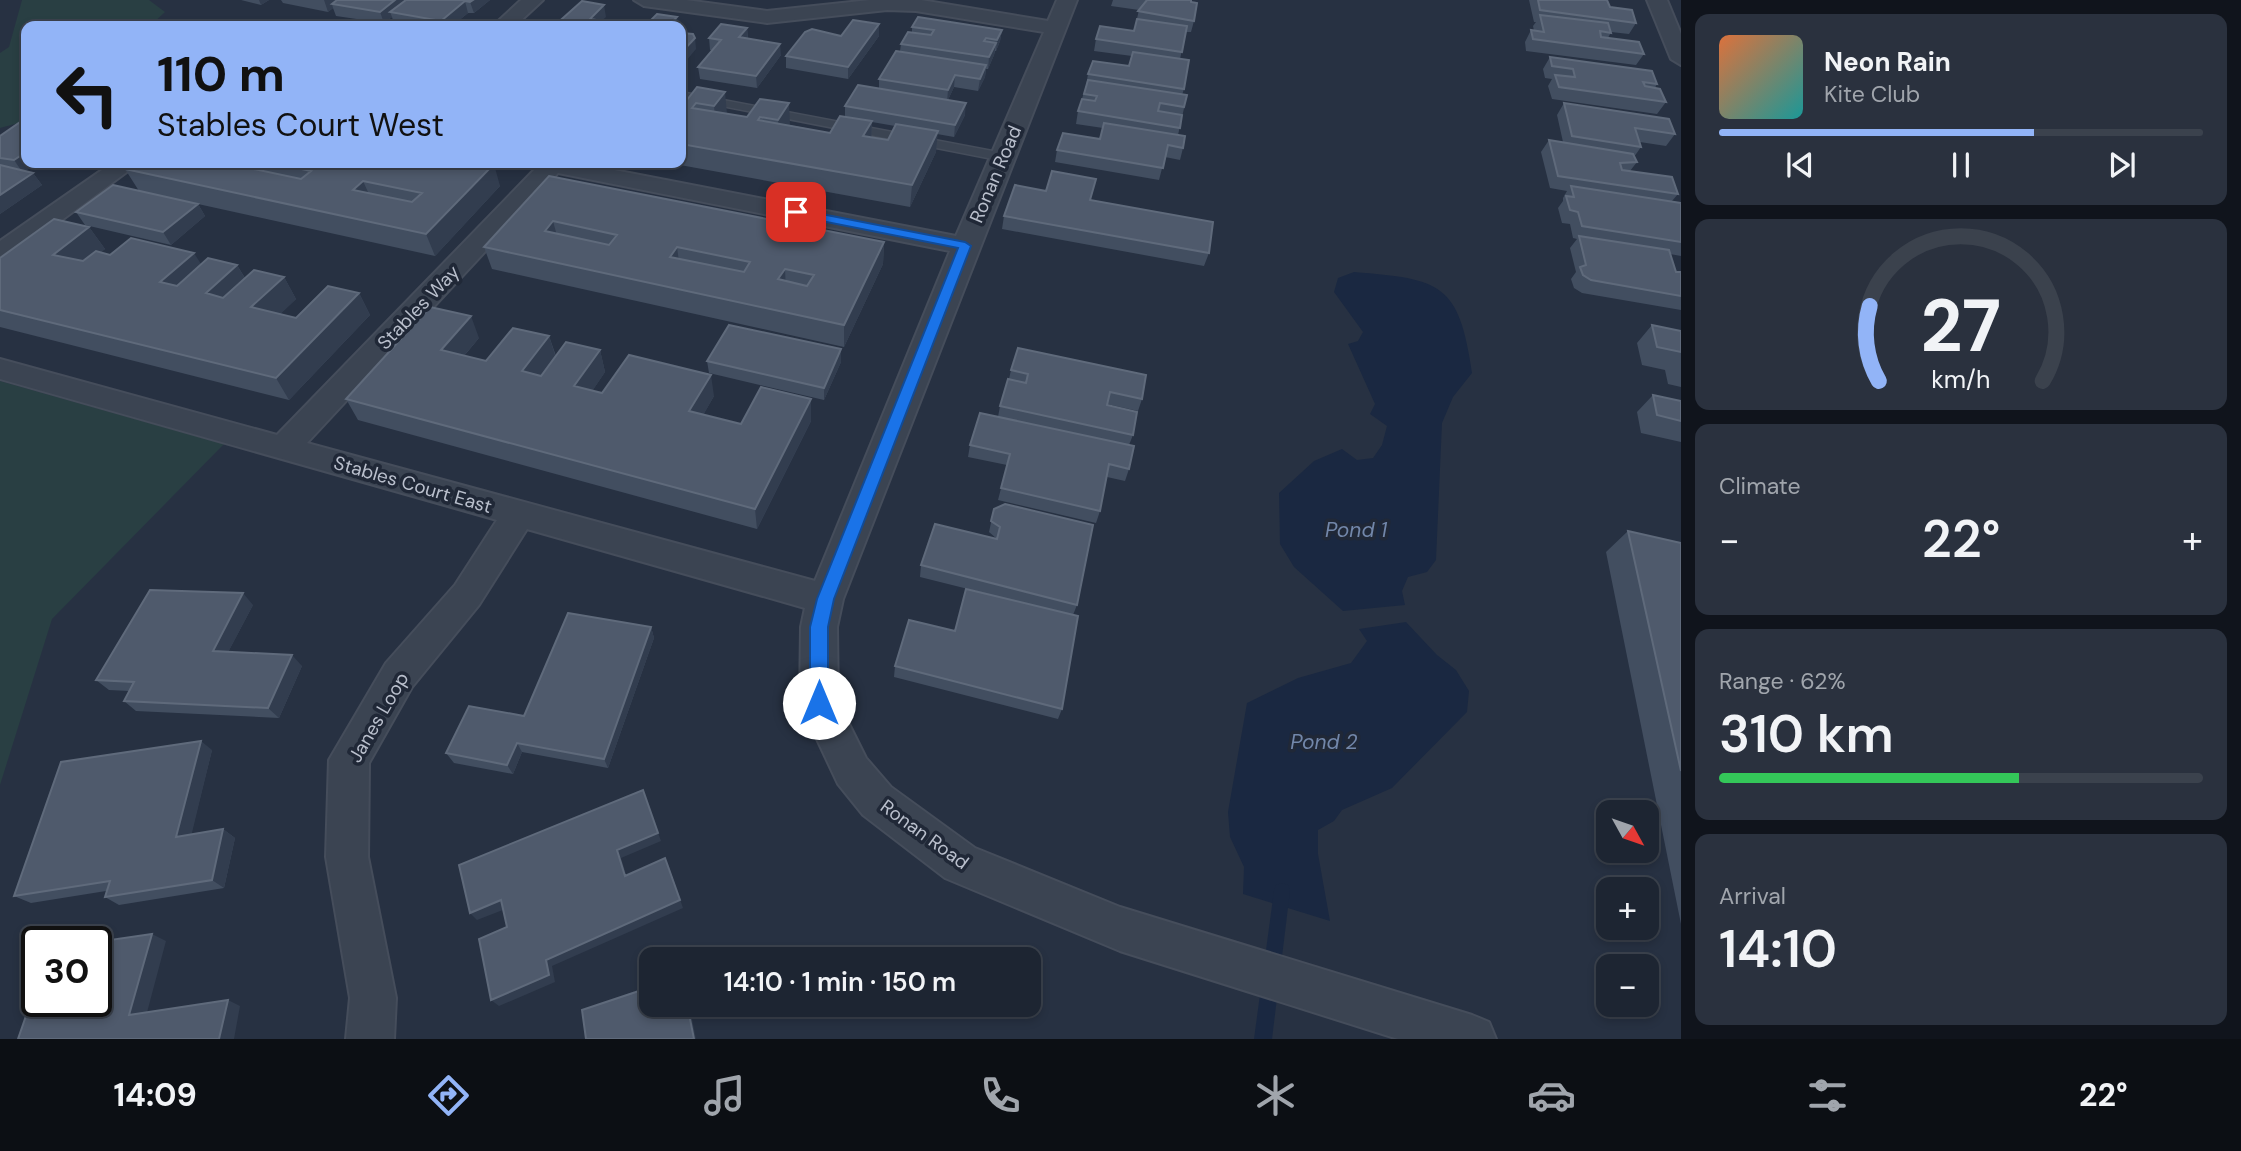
<!DOCTYPE html>
<meta charset="utf-8">
<style>
body{margin:0;font-family:"DM Sans",sans-serif;background:#2a313e;color:#f1f3f6;height:100vh;display:flex;flex-direction:column;font-size:26px;white-space:nowrap}
*{box-sizing:border-box;margin:0}
p{font-size:23px;color:#a0a5ac}
.icon{flex:none;width:38px;height:38px;fill:none;stroke:currentColor;stroke-width:2;stroke-linecap:round;stroke-linejoin:round}
.map{position:relative;flex:1;overflow:hidden}
.drawer{display:flex;flex-direction:column;gap:14px;padding:14px;background:#10141c;width:560px}
.drawer>*{flex:none}
.top-card{position:absolute;left:21px;top:21px;width:665px;height:147px;border-radius:14px;box-shadow:0 4px 10px #0003,0 0 0 2px #3b424d;background:#92b4f7;color:#111;overflow:hidden}
.needle{width:46px;rotate:130deg}
.tools{position:absolute;left:1596px;top:800px;display:grid;gap:14px}
.tools a{display:grid;place-items:center;width:63px;height:63px;border-radius:14px;background:#1d2532;box-shadow:0 4px 10px #0003,0 0 0 2px #3b424d;font-size:35px}
.speed{position:absolute;left:21px;top:926px;display:flex;gap:14px;font-size:35px;font-weight:700;text-align:center}
.speed>*{display:grid;place-content:center;width:91px;height:91px;border-radius:50%;background:#1d2532;box-shadow:0 4px 10px #0003,0 0 0 2px #3b424d;line-height:1}
.speed .limit{border:4px solid #111;border-radius:10px;background:#fff;color:#111}
.pin{position:absolute;display:grid;place-items:center;width:60px;height:60px;color:#fff;margin:-30px;border-radius:14px;box-shadow:0 4px 10px #0006}
.me{position:absolute;width:77px;margin:-38px;rotate:0deg;stroke-linejoin:round;filter:drop-shadow(0 0 5px #0008)}
.turn{display:flex;align-items:center;gap:24px;height:147px;padding:0 21px;font-size:32px}
.turn .icon{width:91px;height:91px;stroke-width:2.5}
.turn b{display:block;font-size:49px;line-height:60px}
.big{font-size:52px;font-weight:600;line-height:1.1}
.drawer .widget{flex:1;display:flex;flex-direction:column;justify-content:center;gap:10px;min-width:0;padding:0 24px;border-radius:14px;background:#2a313e}
.drawer .dial{align-items:center;gap:0}
.dial svg{height:182px;overflow:visible;fill:none;stroke:#3b424d;stroke-width:7;stroke-linecap:round;text-anchor:middle}
.dial text{fill:#f1f3f6;stroke:none}
.song{display:flex;align-items:center;gap:21px}
.cover{width:84px;height:84px;border-radius:10px;background:linear-gradient(135deg,hsl(20 70% 55%),hsl(180 70% 35%))}
.played{height:7px;border-radius:4px;background:linear-gradient(90deg,#92b4f7 65%,#3b424d 65%)}
.keys{display:flex;justify-content:space-around;direction:ltr}
.heat{display:flex;justify-content:space-between;align-items:center;font-size:38px;direction:ltr}
.charge{height:10px;border-radius:5px;background:linear-gradient(90deg,#34c759 62%,#3b424d 0)}
.trip{position:absolute;left:639px;top:947px;width:402px;height:70px;border-radius:14px;background:#1d2532;box-shadow:0 4px 10px #0003,0 0 0 2px #3b424d;font-weight:600;line-height:70px;text-align:center}
.tabs{display:flex;height:112px;justify-content:space-around;align-items:center;background:#0c0f14;color:#a0a5ac}
.tabs .icon{width:49px;height:49px}
.tabs .current{color:#92b4f7}
.tabs b{font-size:32px;color:#f1f3f6}
main{display:flex;flex:1;min-height:0}
.map>svg:first-child{display:block}
</style>
<main>
<div class="map">
<svg width="1681" height="1039" viewBox="0 0 1681 1039">
<rect width="100%" height="100%" fill="#273142"/>
<path fill="#293f43" d="M22 0H149L165 12 150 26H26V121L0 128V53L9 47Z
M0 381 224 444 52 619 0 785Z"/>
<path fill="#1a2841" d="M1354 272C1441 279 1459 283 1472 373L1453 397 1442 423 1436 560 1427 572 1408 577 1402 591 1405 605 1343 611 1294 567 1280 544 1279 493 1314 461 1342 449 1357 460 1373 458 1382 445 1387 426 1370 414 1375 404 1348 344 1358 341 1363 332 1334 292 1338 278Z
M1406 622 1437 655 1456 670 1469 691 1467 712 1392 788 1342 810 1334 821 1318 830V854L1330 921 1243 894 1244 867 1230 837 1228 812 1247 703 1298 678 1351 663 1367 641 1359 629Z"/>
<g fill="none" stroke-linecap="round" stroke-linejoin="round">
<path fill="#1a2841" fill-rule="evenodd" d="M1282 883 1288 885 1290 891 1272 1039H1254L1274 891 1276 885Z"/>
<defs>
<path id="service" d="M681 92 1003 153 1009 157 1003 161 681 98Z"/>
<path id="minor" d="M521 0H543L515 26H493Z
M634 0H686L767 11 870 0H921L1048 21 1057 0H1077L843 599 837 627 838 702 866 758 891 787 975 848 1120 907 1472 1015 1489 1022 1496 1039H1398L1120 951 945 878 863 815 838 784 800 703 801 627 805 608 527 529 479 605 412 687 369 763 368 857 396 998 394 1039H346L350 998 326 857 329 760 386 663 455 585 497 520 0 379V359L277 435 536 168 531 163H578L956 236 1044 32 916 11 887 10 767 23 644 6ZM558 173 950 251 815 581 307 443Z
M1647 0H1667L1681 34V65L1671 59Z
M112 163H139L9 259 0 261V241Z"/>
</defs>
<use href="#service" stroke="#454d5b" stroke-width="3"/>
<use href="#minor" stroke="#454d5b" stroke-width="4"/>
<use href="#service" fill="#3b4452" fill-rule="evenodd"/>
<use href="#minor" fill="#3b4452" fill-rule="evenodd"/>
</g>
<path fill="#424e60" fill-rule="evenodd" d="M241 0H269L261 5Z
M281 0H490L474 13H468L452 26H407L394 24 392 17 384 23 336 16 333 8 328 12 283 3Z
M1113 0H1191L1194 21 1191 32H1186L1180 59 1184 89 1182 95H1187L1178 135 1183 148 1180 160 1165 157 1159 180 1055 162 1057 150 1100 139 1103 128 1076 124 1078 111 1086 86 1088 74 1129 66 1132 56 1094 51 1096 39 1134 31 1139 10 1111 6Z
M1529 0H1607L1610 7 1636 23 1629 34 1611 32 1608 38 1644 54 1636 65 1526 51 1525 42 1531 30 1534 31 1533 26 1536 22H1534Z
M912 27 1002 30 1000 41 996 51H995L994 55 988 69H986L985 77 978 91 954 87 948 100 965 115 954 137 937 134 936 152 910 207 669 163H681V105H683L697 87 727 114 747 117 760 99 790 125 830 133 845 117V106L879 88V79L900 51 901 44 912 32ZM872 122 895 126 888 140 871 138Z
M747 28 748 38 781 55 757 88 700 79 698 67 712 50H710L709 38Z
M841 36H879L848 79 786 68V56Z
M1550 57 1657 84 1655 88 1666 102 1657 114 1552 99 1548 86 1552 79 1545 78 1543 69Z
M1564 103 1675 134 1666 146 1640 142 1641 147 1634 157 1637 162 1630 171 1678 194 1672 201 1681 203V256L1670 254 1676 272H1681V310L1582 293 1574 288 1571 279 1576 272 1570 248 1577 239 1573 238 1570 224 1562 223 1558 208 1563 201V198L1567 191 1550 188 1541 152 1549 140 1563 142 1557 115Z
M0 136 26 163H37L25 171 33 173 42 185 0 214Z
M133 163H486L500 186 435 256 198 204 205 216 171 245 85 225 76 212 139 191 125 169Z
M549 176 884 242 883 264 844 347 492 269 484 247Z
M1091 200 1209 253 1204 266 1002 229 1004 216Z
M89 227 105 249 101 252 110 255 201 265H237L245 278 284 277 296 299 280 314 296 318 359 293 370 315 289 400 0 327V258Z
M1652 325 1681 331V387L1668 384 1665 370 1642 365 1637 343Z
M549 336 556 356 600 350 605 372 592 391 602 393 714 396 703 415 741 424 811 399V421L757 529 358 420 346 399 479 338 464 356 486 361Z
M707 361 841 362 824 400 709 373Z
M1011 370 1142 399 1138 411 1107 404 1133 435 1129 445V469L1125 481 1107 477 1100 511 1096 523 998 500 1007 465 968 457 970 445 998 417 1000 406 1009 379Z
M1653 395 1681 401V442L1641 433 1637 412Z
M994 509 1077 605 1073 615 1062 709 1058 719 894 677 895 666 955 631 1016 601 920 577 921 565 997 539 989 532Z
M1628 531 1681 543V924L1606 552Z
M253 605 228 652 302 666 279 718 136 711 124 701 129 691 109 690 96 680Z
M651 627 654 638 608 768 522 752 513 774 454 763 446 753 524 716Z
M212 750 191 834 223 829 235 838 224 888 119 905 105 897 106 891 31 903 14 896Z"/>
<path fill="#323d4f" d="M259 0H269L261 5Z
M324 0H345L332 4 333 8 328 12Z
M395 0H413L390 12 392 17 384 23 380 12Z
M473 0H490L474 13 470 2Z
M465 1 468 13 452 26H442L441 21Z
M604 5 606 17 596 26 590 19Z
M677 17 678 26H668Z
M879 24V36L848 79V67Z
M747 28 748 40 739 37Z
M1002 30 1000 41 996 51 997 40Z
M695 38 696 49 681 67V53Z
M996 43 994 55 988 69 989 57Z
M780 44 781 55 757 88 756 76Z
M986 65 985 77 978 91 980 79Z
M955 75 954 87 947 102 948 90Z
M725 92 727 114 716 128 714 106Z
M789 103 790 125 779 142 778 120Z
M966 103 965 115 954 137 955 125Z
M872 121 871 143 863 136Z
M938 131 936 152 910 207 912 185Z
M26 152V163H37L23 173 14 160Z
M244 163H252L261 180 240 166Z
M494 164 500 186 435 256 426 234Z
M33 173 42 185 0 214V195Z
M363 181 373 203 353 190Z
M198 204 205 216 171 245 163 232Z
M553 221 559 243 545 231Z
M89 227 105 249 70 277 53 255Z
M884 242 883 264 844 347V325Z
M677 247 680 269 670 257Z
M194 253 208 275 175 304 160 282Z
M237 265 250 287 220 316 206 293Z
M785 269 786 291 778 279Z
M284 277 296 299 265 329 251 307Z
M359 293 370 315 289 400 276 378Z
M471 316 479 338 450 372 441 350Z
M549 336 556 358 530 393 522 371Z
M841 349V362L824 400V388Z
M600 350 605 372 581 408 574 386Z
M711 375 714 396 693 433 689 411Z
M811 399V421L757 529 755 509Z
M243 593 253 605 223 662 213 651Z
M651 627 654 638 608 768 604 759Z
M292 655 302 666 279 718 268 708Z
M201 741 212 750 189 845 176 837Z
M517 743 522 752 513 774 507 765Z
M643 790 661 841 621 858 629 884 625 876 617 850Z
M223 829 235 838 224 888 212 880Z
M669 867 683 908 552 966 555 982 499 1006 491 1000Z
M501 900 508 908 477 920 470 913Z
M152 934 166 941 145 1020 129 1015Z
M228 1000 240 1006 234 1039H219Z
M687 1004H689L696 1039H694Z"/>
<path fill="#4f5a6c" stroke="#5f6a7b" stroke-width="2" fill-rule="evenodd" d="M337 0H395L380 12 332 4Z
M406 0H473L470 2 465 1 441 21 390 12Z
M1147 0H1191V2L1197 3 1194 21 1138 11Z
M1538 0H1607L1610 7 1632 10 1636 23 1540 10Z
M582 1 604 5 590 19 621 24 619 26H554Z
M657 14 677 17 668 26H645Z
M1540 15 1608 23 1611 33 1600 31 1601 37 1639 42 1644 54 1533 39 1531 30 1544 32Z
M918 17 1002 30 997 40 986 38 984 41 996 43 989 57 901 44 908 32 931 35 934 30 912 27Z
M1137 19 1187 26 1182 52 1096 39 1100 26 1134 31Z
M853 20 879 24 848 67 786 56 805 32 812 29 841 36Z
M721 24 747 28 739 37 780 44 756 76 698 67 721 40 709 38Z
M681 33 693 34 695 38 681 53Z
M896 51 986 65 980 79 955 75 948 90 879 79Z
M1133 52 1189 60 1184 89 1088 74 1093 61 1129 66Z
M1550 57 1652 71 1657 84 1643 82 1645 86 1660 89 1666 102 1559 87 1555 75 1575 77 1573 69 1552 66Z
M1088 80 1187 95 1184 107 1160 103 1158 111 1182 115 1180 128 1078 111 1082 99 1095 101 1097 96 1084 94Z
M858 85 966 103 955 125 845 106Z
M697 87 725 92 714 106 696 103 692 108 747 117 760 99 789 103 778 120 760 117 758 120 830 133 840 116 872 121 863 136 888 140 896 124 938 131 912 185 681 144V105H683Z
M1564 103 1669 119 1675 134 1635 128 1641 147 1572 136Z
M26 118V152L14 160 0 158V136Z
M1104 123 1185 136 1183 148 1168 145 1163 168 1057 150 1063 133 1100 139Z
M1549 140 1633 154 1637 162 1620 163 1622 170 1672 177 1678 194 1558 176Z
M133 163H244L240 166 301 179 311 171 273 163H486L494 164 426 234 125 169ZM363 181 422 193 412 202 353 190Z
M0 165 33 173 0 195Z
M1052 171 1096 179 1090 200 1213 222 1209 253 1004 216 1015 185 1046 191Z
M549 176 884 242 844 325 484 247ZM553 221 617 235 609 245 545 231ZM677 247 750 262 744 272 670 257ZM785 269 814 275 807 286 778 279Z
M113 185 198 204 163 232 76 212Z
M1571 186 1681 203V242L1582 226 1578 212 1570 210 1566 196 1574 197Z
M54 219 89 227 53 255 83 261 96 251 110 255 131 238 194 253 160 282 177 286 208 258 237 265 206 293 223 298 254 270 284 277 251 307 296 318 328 286 359 293 276 378 0 310V258Z
M1579 236 1669 250 1676 272H1681V296L1591 280 1583 275 1580 267 1586 265Z
M430 307 471 316 441 350 486 361 513 328 549 336 522 371 541 376 566 342 600 350 574 386 602 393 629 355 711 375 689 411 741 424 761 387 811 399 755 509 346 399Z
M729 325 841 349 824 388 707 361Z
M1652 325 1681 331V352L1657 347Z
M1018 348 1146 375 1142 399 1110 392 1107 405 1137 412 1133 435 1000 406 1008 379 1026 383 1028 374 1011 370Z
M1653 395 1681 401V421L1657 415Z
M980 413 1134 446 1129 469 1109 464 1100 511 1001 488 1010 454 970 445Z
M1005 504 1093 525 1077 605 921 565 935 524 997 539 1000 527 991 521 994 509Z
M1628 531 1681 543V771Z
M966 589 1078 616 1062 709 895 666 909 620 955 631Z
M150 590 243 593 213 651 292 655 268 708 124 701 134 682 96 680Z
M568 613 651 627 604 759 517 743 507 765 446 753 469 706 524 716Z
M201 741 176 837 223 829 212 880 105 897 110 881 14 896 61 762Z
M643 790 658 833 617 850 625 876 665 858 680 900 546 960 549 975 491 1000 479 939 507 927 501 900 470 913 459 865Z
M152 934 129 1015 228 1000 219 1039H18L37 984V1001H96V942Z
M651 987V1004H687L694 1039H586L582 1010Z"/>
<path fill="#1a73e8" stroke="#114b97" stroke-width="2" d="M796 209 965 242 971 246 834 599 828 627V703L825 708 819 711 812 708 810 703V627L817 599 958 248 791 215V210Z"/>
<g text-anchor="middle" stroke-width="7" stroke-linejoin="round" paint-order="stroke">
<g font-size="19" fill="#b9bfcc" stroke="#202837">
<text transform="translate(995 174) rotate(-67)" y="7">Ronan Road</text>
<text transform="translate(418 307) rotate(-46)" y="7">Stables Way</text>
<text transform="translate(413 484) rotate(16)" y="7">Stables Court East</text>
<text transform="translate(378 717) rotate(-60)" y="7">Janes Loop</text>
<text transform="translate(925 834) rotate(36)" y="7">Ronan Road</text>
</g>
<g font-size="21" font-style="italic" fill="#7287aa" stroke="#202837">
<text x="1356" y="537">Pond 1</text>
<text x="1324" y="749">Pond 2</text>
</g>
</g>
</svg>
<div class="tools">
<a><svg class="needle" viewBox="-14 -14 28 28"><path d="M0-13l5 13h-10z" fill="#e53935"/><path d="M0 13l5-13h-10z" fill="#a0a5ac"/></svg></a>
<a>+</a>
<a>−</a>
</div>
<div class="speed"><div class="limit">30</div></div>
<div class="pin" style="left:796px;top:212px;background:#d93025"><svg class="icon" aria-label="arrive" viewBox="0 0 24 24"><path d="M6 21V4h12l-3 4 3 4H6"/></svg></div>
<svg class="me" style="left:819px;top:703px" viewBox="-20 -20 40 40"><circle r="19" fill="#fff"/><path d="M0-13L10 11 0 6-10 11z" fill="#1a73e8"/></svg>
<div class="trip">14:10 · 1 min · 150 m</div>
<div class="top-card">
<div class="turn"><svg class="icon" aria-label="left" viewBox="0 0 24 24"><path d="M17 20v-9H6M10 6l-5 5 5 5"/></svg><div><b>110 m</b>Stables Court West</div></div>
</div>
</div>
<section class="drawer">
<div class="widget">
<div class="song"><i class="cover"></i><div><b>Neon Rain</b><p>Kite Club</p></div></div>
<div class="played"></div>
<div class="keys"><svg class="icon" aria-label="previous" viewBox="0 0 24 24"><path d="M18 5L8 12l10 7zM5 5v14"/></svg><svg class="icon" aria-label="pause" viewBox="0 0 24 24"><path d="M8 5v14M16 5v14"/></svg><svg class="icon" aria-label="next" viewBox="0 0 24 24"><path d="M6 5l10 7-10 7zM19 5v14"/></svg></div>
</div>
<div class="widget dial"><svg viewBox="0 0 100 80">
<path d="M14 69A42 42 0 1 1 86 69"/>
<path d="M14 69A42 42 0 0 1 10 36" stroke="#92b4f7"/>
<text x="50" y="56" font-size="32" font-weight="700">27</text>
<text x="50" y="72" font-size="11">km/h</text>
</svg></div>
<div class="widget"><p>Climate</p>
<div class="heat"><a>−</a><b class="big">22°</b><a>+</a></div>
</div>
<div class="widget"><p>Range · 62%</p><b class="big">310 km</b><div class="charge"></div></div>
<div class="widget"><p>Arrival</p><b class="big">14:10</b></div>
</section>
</main>
<nav class="tabs">
<b>14:09</b>
<svg class="icon current" aria-label="directions" viewBox="0 0 24 24"><path d="M12 3l9 9-9 9-9-9zM9 14v-3h6M13 9l2 2-2 2"/></svg>
<svg class="icon" aria-label="music" viewBox="0 0 24 24"><path d="M9 18V5l10-2v13"/><circle cx="6" cy="18" r="3"/><circle cx="16" cy="16" r="3"/></svg>
<svg class="icon" aria-label="phone" viewBox="0 0 24 24"><path d="M5 4h4l2 5-3 2q2 4 5 5l2-3 5 2v4C11 20 4 13 5 4z"/></svg>
<svg class="icon" aria-label="climate" viewBox="0 0 24 24"><path d="M12 3v18M4 7l16 10M4 17L20 7"/></svg>
<svg class="icon" aria-label="car" viewBox="0 0 24 24"><path d="M5 17H2v-5l4-1 3-4h7l3 4 3 1v5h-3M9 17h6M6 11h13"/><circle cx="7" cy="17" r="2"/><circle cx="17" cy="17" r="2"/></svg>
<svg class="icon" aria-label="filters" viewBox="0 0 24 24"><path d="M4 7h16M4 17h16"/><circle cx="9" cy="7" r="2"/><circle cx="15" cy="17" r="2"/></svg>
<b>22°</b>
</nav>
